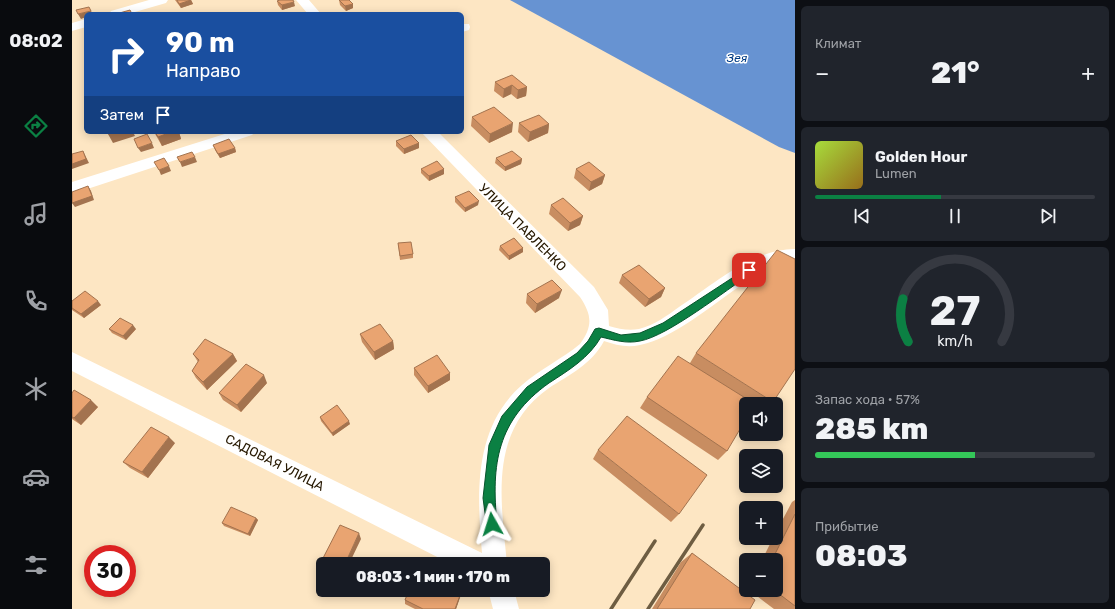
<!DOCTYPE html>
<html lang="ru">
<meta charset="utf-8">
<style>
body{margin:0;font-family:Rubik,sans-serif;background:#20242c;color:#f1f3f6;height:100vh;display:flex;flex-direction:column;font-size:15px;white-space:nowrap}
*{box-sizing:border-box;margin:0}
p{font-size:13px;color:#9ea1a6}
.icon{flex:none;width:22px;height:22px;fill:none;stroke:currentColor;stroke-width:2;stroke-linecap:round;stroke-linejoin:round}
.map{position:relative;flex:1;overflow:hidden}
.details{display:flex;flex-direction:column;gap:6px;padding:6px;background:#0d0f14;width:320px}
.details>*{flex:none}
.hud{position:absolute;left:12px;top:12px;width:380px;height:122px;border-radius:6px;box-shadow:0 2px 10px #0003;background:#1a4fa0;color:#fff;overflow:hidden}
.buttons{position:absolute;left:667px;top:397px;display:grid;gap:8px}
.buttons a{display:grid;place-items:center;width:44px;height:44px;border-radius:6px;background:#171b24;box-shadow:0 2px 10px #0003;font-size:20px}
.speed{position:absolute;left:12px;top:545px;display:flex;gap:8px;font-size:20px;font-weight:700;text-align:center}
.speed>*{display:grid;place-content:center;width:52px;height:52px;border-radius:50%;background:#171b24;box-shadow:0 2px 10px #0003;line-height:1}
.speed .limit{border:6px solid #d22;background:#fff;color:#111}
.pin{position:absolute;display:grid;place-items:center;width:34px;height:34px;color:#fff;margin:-17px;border-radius:8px;box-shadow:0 2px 6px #0006}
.me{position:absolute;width:44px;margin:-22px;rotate:354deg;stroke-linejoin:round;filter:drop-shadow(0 0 3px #0008)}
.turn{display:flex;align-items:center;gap:14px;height:84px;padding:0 16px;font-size:18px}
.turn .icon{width:52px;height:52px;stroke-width:2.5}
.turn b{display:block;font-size:28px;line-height:34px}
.then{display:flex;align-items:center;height:38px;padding:0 16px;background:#0003;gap:8px;font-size:15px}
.big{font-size:30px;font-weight:800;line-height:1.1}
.details .card{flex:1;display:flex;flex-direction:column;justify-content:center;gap:6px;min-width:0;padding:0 14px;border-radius:6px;background:#20242c}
.details .dial{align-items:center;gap:0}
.dial svg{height:104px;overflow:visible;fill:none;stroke:#363941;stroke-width:7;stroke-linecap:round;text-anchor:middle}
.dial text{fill:#f1f3f6;stroke:none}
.song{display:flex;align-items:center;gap:12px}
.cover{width:48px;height:48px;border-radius:6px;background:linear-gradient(135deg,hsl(80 70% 55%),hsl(40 70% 35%))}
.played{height:4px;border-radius:2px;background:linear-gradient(90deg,#0b8043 45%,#363941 45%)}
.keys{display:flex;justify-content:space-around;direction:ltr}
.heat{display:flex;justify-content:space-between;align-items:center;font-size:22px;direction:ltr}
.charge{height:6px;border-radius:3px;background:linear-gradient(90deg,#34c759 57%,#363941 0)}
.trip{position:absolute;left:244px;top:557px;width:234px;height:40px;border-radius:6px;background:#171b24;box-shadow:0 2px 10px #0003;font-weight:800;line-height:40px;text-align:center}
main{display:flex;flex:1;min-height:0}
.tab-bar{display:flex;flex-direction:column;width:72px;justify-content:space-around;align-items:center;background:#090b0e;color:#9ea1a6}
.tab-bar .icon{width:28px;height:28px}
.tab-bar .active{color:#0b8043}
.tab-bar b{font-size:18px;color:#f1f3f6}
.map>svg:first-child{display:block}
</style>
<main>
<nav class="tab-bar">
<b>08:02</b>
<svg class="icon active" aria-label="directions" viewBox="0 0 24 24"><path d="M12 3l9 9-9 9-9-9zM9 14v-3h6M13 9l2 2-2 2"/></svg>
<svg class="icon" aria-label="music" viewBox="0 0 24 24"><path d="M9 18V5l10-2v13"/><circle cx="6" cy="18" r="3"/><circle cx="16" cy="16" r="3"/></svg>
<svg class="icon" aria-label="phone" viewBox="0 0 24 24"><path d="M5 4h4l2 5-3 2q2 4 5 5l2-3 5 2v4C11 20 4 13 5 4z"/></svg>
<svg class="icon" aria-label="climate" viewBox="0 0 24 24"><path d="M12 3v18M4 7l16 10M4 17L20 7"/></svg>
<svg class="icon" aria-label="car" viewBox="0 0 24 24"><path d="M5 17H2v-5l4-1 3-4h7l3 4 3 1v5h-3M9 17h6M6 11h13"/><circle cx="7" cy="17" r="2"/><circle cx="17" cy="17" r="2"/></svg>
<svg class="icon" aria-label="filters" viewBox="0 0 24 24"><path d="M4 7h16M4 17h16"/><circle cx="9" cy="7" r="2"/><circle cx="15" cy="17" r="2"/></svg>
</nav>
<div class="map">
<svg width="723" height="609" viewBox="0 0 723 609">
<rect width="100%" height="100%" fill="#fde6c3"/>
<path fill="#6793d2" d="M438 0H723V153L707 147Z"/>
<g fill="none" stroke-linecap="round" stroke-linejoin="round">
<path fill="#fff" fill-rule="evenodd" d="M77 0H96L94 3 56 14H37L39 11Z
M224 0H237L249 14H236Z
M14 19V27L0 31V23Z
M390 24H397L398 27 397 30 390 32Z
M159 132H183L180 135 0 194V182Z
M349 132H366L522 287 536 310 537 326C547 329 557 331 567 329 582 325 595 316 607 307 641 285 680 249 723 249V263C702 263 684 274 668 286 640 305 600 339 568 345 555 348 544 345 532 341 520 364 497 375 477 388 416 431 429 500 435 564H379L0 371V352L410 553C405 494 401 428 450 385 468 369 490 359 508 344 521 326 520 315 508 297Z
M416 590H442L447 609H421Z"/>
<path stroke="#6e5d42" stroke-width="3.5" d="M539 609 583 541
M576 609 631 525"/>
</g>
<path fill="#c88d61" d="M103 0H119L121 4 109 8Z
M267 0 281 4V8L274 11 268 5Z
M205 1 223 6 210 10 206 5Z
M423 82 455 87 454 96 445 99 439 94 431 98 422 91Z
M400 117 440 132 417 143 399 126Z
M447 123 477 124 476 133 456 142 446 132Z
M82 132H107L109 139 90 146Z
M324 141 347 143V148L332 154 324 146Z
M141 145 163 148 164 152 148 158 143 150Z
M424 158 450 159 449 164 433 171 423 163Z
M349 169H372V174L357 181 349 173Z
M504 169 533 175 530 184 517 191 502 178Z
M383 197 406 205 393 212 383 202Z
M479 205 511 216 508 225 496 231 477 214Z
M326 243 341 254V258L328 260Z
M428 246 451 248V252L437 260 427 250Z
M550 275 593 288 589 297 573 307 547 283Z
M455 294 487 298 463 313 454 303Z
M0 301 29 305 12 318 0 310Z
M37 329H64L54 340 40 333Z
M288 334 321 341 322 349 303 360 290 342Z
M624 353 701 402 700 404H674L655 451 646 460 568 408 575 397 618 363Z
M121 354H161L165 361 135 390 124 378 120 371 126 362Z
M342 368 378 373V380L356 393 342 375Z
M195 383 169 412 151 400 147 393Z
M0 393 26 407 9 425 0 419Z
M248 417 278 424 261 436 249 421Z
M103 443 76 478 58 468 51 462Z
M526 450 607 514 599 522 521 459Z
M723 500V609H702L677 590H704V560H690L701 538H704V532L720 502Z
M184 518 186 520 178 536 152 526 150 523Z
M620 553 678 609H580L609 562Z
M337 590H390L384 609H343L333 604V600Z"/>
<path fill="#a3734f" d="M119 0 121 4 109 8 107 4Z
M222 2 223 6 210 10V5Z
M281 4V8L274 11 273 6Z
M19 11 21 14H14V17L9 19 6 14Z
M440 85 439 94 431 98 432 89Z
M455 87 454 96 445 99 446 90Z
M441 123 440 132 417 143 418 134Z
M477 124 476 133 456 142 458 132Z
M43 132H61L63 136 41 143 36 134Z
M99 132H107L109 139 90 146 86 137Z
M124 132H130L125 134Z
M80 143 82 148 69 152 66 148Z
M347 143V148L332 154V149Z
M163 148 164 152 148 158 146 154Z
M11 151 17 163 0 169V164Z
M123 157 125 162 110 167 108 162Z
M450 159 449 164 433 171V167Z
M97 166 99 171 89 175 87 170Z
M372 169V174L357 181V176Z
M533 175 530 184 517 191 519 182Z
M16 186 19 191 22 200 3 207 0 203Z
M407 201 406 205 393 212V208Z
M511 216 508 225 496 231 498 223Z
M451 248V252L437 260V256Z
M593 288 589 297 573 307 577 299Z
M490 290 487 298 463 313 465 304Z
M26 301 29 305 12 318 9 314Z
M61 325 64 329 54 340 51 336Z
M321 341 322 349 303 360 302 352Z
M161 354 165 361 135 390 131 382Z
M378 373V380L356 393V386Z
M192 375 195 383 169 412 165 405Z
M19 400 26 407 9 425 2 418Z
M277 421 278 424 261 436 260 433Z
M97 437 103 443 76 478 70 472Z
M184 518 186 520 178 536 176 534Z
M287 533 289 539 277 564H273Z
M390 590V592L384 609H383Z"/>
<path fill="#e9a471" stroke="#a3734f" d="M105 0H119L107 4Z
M208 0H221L222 2 210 5 205 1Z
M267 0H277L281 4 273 6Z
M17 7 19 11 6 14 4 10Z
M58 10 60 14H44Z
M440 75 455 87 446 90 440 85 432 89 423 82Z
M422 107 441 123 418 134 400 117Z
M467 115 477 124 458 132 447 123Z
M35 132H43L36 134Z
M83 132H99L86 137Z
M75 134 80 143 66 148 62 139Z
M339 135 347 143 332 149 324 141Z
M157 139 163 148 146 154 141 145Z
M11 151 14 159 0 164V154Z
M440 151 450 159 433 167 424 158Z
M120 152 123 157 108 162 105 157Z
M92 158 97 166 87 170 82 162Z
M365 161 372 169 357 176 349 169Z
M517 162 533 175 519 182 504 169Z
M16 186 20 196 0 203V192Z
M397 191 407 201 393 208 383 197Z
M491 198 511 216 498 223 479 205Z
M442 238 451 248 437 256 428 246Z
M339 242 341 254 328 256 326 243Z
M705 250 723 259V369L701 402 624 353Z
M567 265 593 288 577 299 550 275Z
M480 280 490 290 465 304 455 294Z
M13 291 26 301 9 314 0 308V301Z
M48 318 61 325 51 336 37 329Z
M308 324 321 341 302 352 288 334Z
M133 339 161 354 131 382 120 371 127 360 121 354Z
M365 355 378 373 356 386 342 368Z
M606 356 683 404H674V419L655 451 575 397Z
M174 364 192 375 165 405 147 393Z
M2 390 19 400 2 418 0 417V393Z
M265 405 277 421 260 433 248 417Z
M555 416 635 475 607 514 526 450Z
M79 427 97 437 70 472 51 462Z
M159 507 184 518 176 534 150 523Z
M723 514V606L702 590H704V560H700Z
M268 525 287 533 273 564H251V566L248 564Z
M620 553 683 600 678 609H585Z
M337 590H390L383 609H351L333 600Z"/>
<path fill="#0b8043" stroke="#07532c" d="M677 267 681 270 680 273C654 290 596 336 568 341 554 344 542 340 529 337 517 358 497 370 477 383 425 420 419 464 425 524L424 528 420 530 415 528 411 498 417 445 430 416 455 387 505 353 516 341 523 329 527 328 549 335 568 333 591 323Z"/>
<g text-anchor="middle" stroke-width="3" stroke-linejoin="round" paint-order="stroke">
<g font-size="12" font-style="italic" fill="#003b84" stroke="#fff">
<text x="665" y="62">Зея</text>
</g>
<g font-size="13" fill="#261801" stroke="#fff">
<text transform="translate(451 227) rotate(45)" y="5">УЛИЦА ПАВЛЕНКО</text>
<text transform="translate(203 462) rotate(27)" y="5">САДОВАЯ УЛИЦА</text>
</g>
</g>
</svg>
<div class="buttons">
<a><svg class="icon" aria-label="sound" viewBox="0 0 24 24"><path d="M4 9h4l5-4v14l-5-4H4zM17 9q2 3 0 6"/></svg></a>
<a><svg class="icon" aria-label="layers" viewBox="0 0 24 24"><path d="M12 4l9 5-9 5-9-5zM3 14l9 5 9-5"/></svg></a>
<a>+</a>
<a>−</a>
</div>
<div class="speed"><div class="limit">30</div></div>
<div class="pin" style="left:677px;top:270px;background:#d93025"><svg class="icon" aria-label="arrive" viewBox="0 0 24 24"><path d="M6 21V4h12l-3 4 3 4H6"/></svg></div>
<svg class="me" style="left:420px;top:524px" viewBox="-20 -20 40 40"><path d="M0-17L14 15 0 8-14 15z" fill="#0b8043" stroke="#fff" stroke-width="4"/></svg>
<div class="trip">08:03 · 1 мин · 170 m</div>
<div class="hud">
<div class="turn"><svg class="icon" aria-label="right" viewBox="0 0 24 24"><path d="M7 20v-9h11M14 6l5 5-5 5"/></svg><div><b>90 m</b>Направо</div></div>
<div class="then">Затем<svg class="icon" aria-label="arrive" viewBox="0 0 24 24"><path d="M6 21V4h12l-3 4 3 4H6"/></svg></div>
</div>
</div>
<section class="details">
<div class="card"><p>Климат</p>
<div class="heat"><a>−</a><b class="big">21°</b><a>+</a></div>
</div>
<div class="card">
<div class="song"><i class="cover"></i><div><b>Golden Hour</b><p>Lumen</p></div></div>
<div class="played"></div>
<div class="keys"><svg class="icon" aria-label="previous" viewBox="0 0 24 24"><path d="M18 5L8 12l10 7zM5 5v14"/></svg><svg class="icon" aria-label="pause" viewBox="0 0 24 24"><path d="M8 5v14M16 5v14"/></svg><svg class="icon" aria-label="next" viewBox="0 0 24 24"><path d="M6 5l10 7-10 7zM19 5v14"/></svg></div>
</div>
<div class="card dial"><svg viewBox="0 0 100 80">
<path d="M14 69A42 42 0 1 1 86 69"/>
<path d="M14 69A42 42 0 0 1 10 36" stroke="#0b8043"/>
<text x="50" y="56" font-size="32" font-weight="700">27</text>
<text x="50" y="72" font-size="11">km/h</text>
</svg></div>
<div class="card"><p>Запас хода · 57%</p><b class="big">285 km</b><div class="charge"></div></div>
<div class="card"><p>Прибытие</p><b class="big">08:03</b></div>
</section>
</main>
